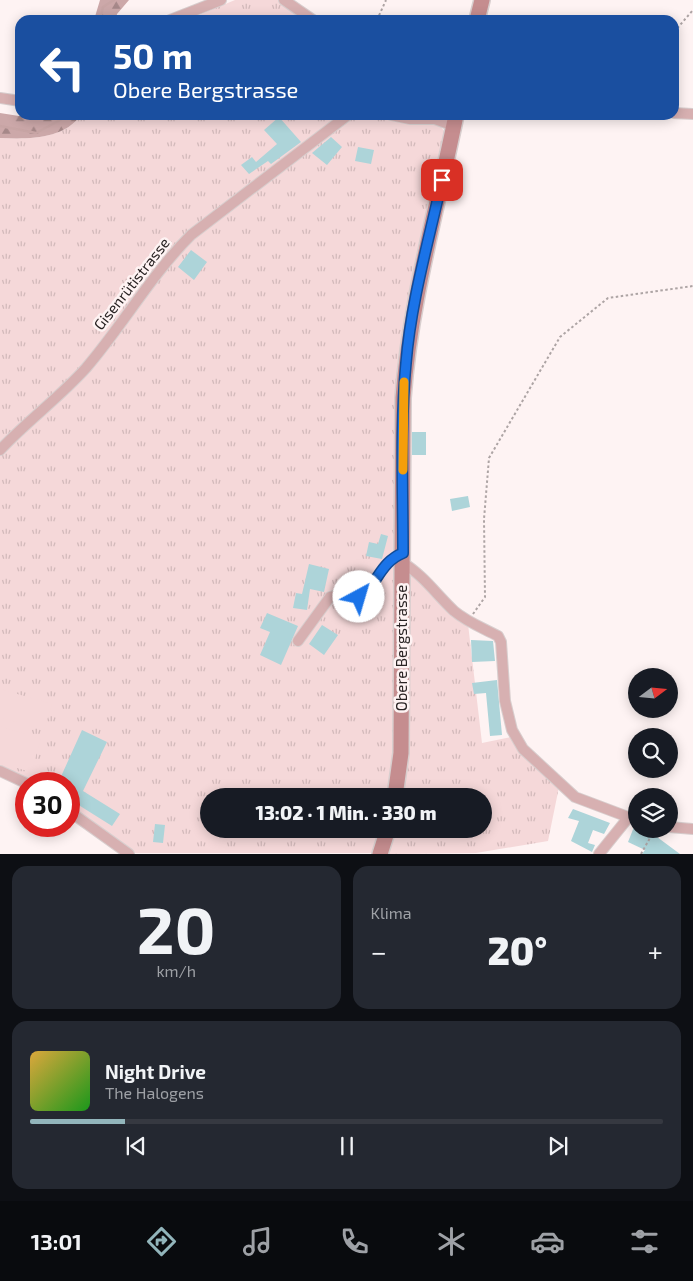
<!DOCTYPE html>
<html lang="de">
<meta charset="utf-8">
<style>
body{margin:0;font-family:"Exo 2",sans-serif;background:#242831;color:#f1f3f6;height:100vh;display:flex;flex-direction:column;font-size:19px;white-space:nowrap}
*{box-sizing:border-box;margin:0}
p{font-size:16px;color:#9ea1a6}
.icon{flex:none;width:28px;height:28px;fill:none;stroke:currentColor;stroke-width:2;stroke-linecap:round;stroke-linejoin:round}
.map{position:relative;height:854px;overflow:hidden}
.sheet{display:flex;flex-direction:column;gap:12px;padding:12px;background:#0d0f14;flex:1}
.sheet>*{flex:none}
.guide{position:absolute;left:15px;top:15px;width:664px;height:105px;border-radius:15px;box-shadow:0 2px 12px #0003;background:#1a4fa0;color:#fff;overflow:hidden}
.needle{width:32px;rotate:74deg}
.fabs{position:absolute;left:628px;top:668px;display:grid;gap:10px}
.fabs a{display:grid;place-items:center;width:50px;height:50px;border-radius:50%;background:#171b24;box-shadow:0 2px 12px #0003;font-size:25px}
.speed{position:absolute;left:15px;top:772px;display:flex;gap:10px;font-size:25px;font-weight:700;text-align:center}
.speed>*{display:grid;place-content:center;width:65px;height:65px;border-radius:50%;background:#171b24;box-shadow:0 2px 12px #0003;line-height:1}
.speed .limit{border:8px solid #d22;background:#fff;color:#111}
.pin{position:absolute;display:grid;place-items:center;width:42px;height:42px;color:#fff;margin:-21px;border-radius:10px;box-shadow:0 2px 8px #0006}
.me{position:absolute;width:55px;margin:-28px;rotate:39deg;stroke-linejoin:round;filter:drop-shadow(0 0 4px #0008)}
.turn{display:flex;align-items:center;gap:18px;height:105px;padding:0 15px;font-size:22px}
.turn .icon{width:65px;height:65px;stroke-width:2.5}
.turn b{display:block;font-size:35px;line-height:42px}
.big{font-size:38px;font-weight:800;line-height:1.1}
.sheet .tile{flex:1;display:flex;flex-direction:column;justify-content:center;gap:8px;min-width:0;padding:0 18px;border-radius:15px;background:#242831}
.sheet .dial{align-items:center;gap:0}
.dial b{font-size:65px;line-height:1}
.song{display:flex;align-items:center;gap:15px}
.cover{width:60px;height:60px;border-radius:8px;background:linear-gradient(135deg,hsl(40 70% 55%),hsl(120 70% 35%))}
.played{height:5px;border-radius:2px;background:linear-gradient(90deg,#92b5bb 15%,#363941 15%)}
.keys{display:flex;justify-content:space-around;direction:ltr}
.heat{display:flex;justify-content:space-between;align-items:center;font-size:28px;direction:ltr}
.sheet .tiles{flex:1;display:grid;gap:12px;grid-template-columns:1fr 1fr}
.tile:last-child{grid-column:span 2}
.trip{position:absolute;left:200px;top:788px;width:292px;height:50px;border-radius:25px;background:#171b24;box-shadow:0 2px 12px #0003;font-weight:800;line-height:50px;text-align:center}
.tab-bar{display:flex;height:80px;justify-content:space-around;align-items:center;background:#090b0e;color:#9ea1a6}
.tab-bar .icon{width:35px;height:35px}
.tab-bar .current{color:#92b5bb}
.tab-bar b{font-size:22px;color:#f1f3f6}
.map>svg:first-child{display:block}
</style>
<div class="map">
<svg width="693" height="854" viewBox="0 0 693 854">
<defs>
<pattern id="grass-tufts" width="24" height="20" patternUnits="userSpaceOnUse" patternTransform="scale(1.25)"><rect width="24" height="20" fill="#f5d8d9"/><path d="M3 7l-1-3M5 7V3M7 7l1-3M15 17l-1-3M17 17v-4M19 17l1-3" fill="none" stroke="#d2b9ba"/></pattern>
<pattern id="forest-firs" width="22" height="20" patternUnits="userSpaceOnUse" patternTransform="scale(1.25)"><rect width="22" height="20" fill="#cca8a9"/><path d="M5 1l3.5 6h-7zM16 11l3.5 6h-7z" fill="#a68889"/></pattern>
</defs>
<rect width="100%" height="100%" fill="#fef3f3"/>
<path fill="url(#grass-tufts)" d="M235 0H284L312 20H187Z
M81 115H398L435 119 447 135 403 398 394 782 390 796H209V829H380L373 853H129L69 811V784H28L0 771V138C28 139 63 140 81 115Z
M414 575 468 624 482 743 511 737 527 760 559 787 548 841 476 853 385 854 393 829H484V796H400L409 577Z"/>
<path fill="url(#forest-firs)" d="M100 0H129L117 14 116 20H94Z
M0 113 19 116 81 115C63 140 28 139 0 138Z"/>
<path fill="#f5d8d9" d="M0 689 52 704 44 730 0 717Z
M0 726 41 739 31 772 0 763Z"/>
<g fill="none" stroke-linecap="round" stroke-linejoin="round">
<path stroke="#c8a5a5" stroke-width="2.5" d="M100 20 103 7 114 0
M0 126 36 133 62 119 64 115"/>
</g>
<path fill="#add4d9" d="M279 117 301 142 271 164 268 161 249 174 241 165 252 157 256 162 277 144 264 130Z
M331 137 342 147 327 165 312 153Z
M358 147 374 150 371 164 355 161Z
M191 250 207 262 194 280 178 267Z
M412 432H426V455H412Z
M468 496 470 507 452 511 450 499Z
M381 534 388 536 382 559 366 556 369 542 378 544Z
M309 564 329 569 324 592 310 589 307 610 293 608 296 593 302 594Z
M267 613 298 626 281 665 260 655 270 632 260 628Z
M322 625 338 635 324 655 309 644Z
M471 640 493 641 495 661 472 662Z
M497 680 502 735 490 736 486 693 474 694 472 683Z
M82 730 107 742 83 791 120 814 112 826 69 799V784L59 781Z
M573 809 610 823 604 834 593 830 588 843 595 845 592 852 571 841 579 821 568 818Z
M155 824 165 825 163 843 153 842Z
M634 827 657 837 680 854H642L645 850 628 842Z"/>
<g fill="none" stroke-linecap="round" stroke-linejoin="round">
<defs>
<path id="minor" d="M284 0 313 20
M170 20 221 0
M0 98 20 101
M674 113 693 114
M391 115 410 119H435L454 126
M0 450C27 421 59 398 86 368 123 325 151 275 191 235L348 115
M403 563C423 575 437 595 454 611 467 622 483 628 498 636L501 642 505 701 512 730 523 749 575 797 636 820
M298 641 330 597C340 593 352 600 362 595 376 587 379 562 403 553
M0 771 28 784
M69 811 129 854
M669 827 693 829
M599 854 628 818"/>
<path id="secondary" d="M477 20 482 0
M395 796 401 753 403 398C410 302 437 209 456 115
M380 854 388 829"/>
</defs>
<use href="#minor" stroke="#d8cece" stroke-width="12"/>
<use href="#secondary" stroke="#d8cece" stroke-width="18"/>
<path stroke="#ada4a4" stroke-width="2" stroke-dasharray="2.5 2.5" stroke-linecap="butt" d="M377 20 386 0
M674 32 693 10
M473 614 485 597 484 519 489 458 560 337 608 298 693 286
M641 854 655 829"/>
<use href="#minor" stroke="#d7b0b1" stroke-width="10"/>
<use href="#secondary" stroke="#c58d8f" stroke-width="15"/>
</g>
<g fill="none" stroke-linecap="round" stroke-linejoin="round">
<defs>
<path id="route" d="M359 597C377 586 380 562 403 553 403 490 400 425 406 363 411 301 429 240 442 180"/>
</defs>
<use href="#route" stroke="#114b97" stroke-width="12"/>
<use href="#route" stroke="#1a73e8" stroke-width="9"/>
<path stroke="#f59e0b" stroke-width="9" d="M403 470 404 382"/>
</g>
<g text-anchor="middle" stroke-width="5" stroke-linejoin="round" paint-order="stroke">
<g font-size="15" fill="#292323" stroke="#fef3f3">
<text transform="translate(132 284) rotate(-52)" y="5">Gisenrütistrasse</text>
<text transform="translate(402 648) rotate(-90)" y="5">Obere Bergstrasse</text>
</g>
</g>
</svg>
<div class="fabs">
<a><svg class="needle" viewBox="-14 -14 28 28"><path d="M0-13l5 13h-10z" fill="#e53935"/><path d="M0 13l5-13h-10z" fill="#9ea1a6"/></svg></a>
<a><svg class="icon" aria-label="search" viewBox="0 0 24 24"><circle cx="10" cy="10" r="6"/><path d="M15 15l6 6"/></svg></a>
<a><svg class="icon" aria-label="layers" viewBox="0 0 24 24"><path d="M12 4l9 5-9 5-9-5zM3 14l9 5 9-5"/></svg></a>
</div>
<div class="speed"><div class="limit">30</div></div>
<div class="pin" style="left:442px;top:180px;background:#d93025"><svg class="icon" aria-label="arrive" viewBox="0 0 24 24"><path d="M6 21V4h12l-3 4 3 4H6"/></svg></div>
<svg class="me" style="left:359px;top:597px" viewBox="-20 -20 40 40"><circle r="19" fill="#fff"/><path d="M0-13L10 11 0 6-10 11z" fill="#1a73e8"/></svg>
<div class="trip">13:02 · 1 Min. · 330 m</div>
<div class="guide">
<div class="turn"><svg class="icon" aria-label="left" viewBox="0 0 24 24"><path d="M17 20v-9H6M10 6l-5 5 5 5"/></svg><div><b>50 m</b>Obere Bergstrasse</div></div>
</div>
</div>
<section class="sheet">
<div class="tiles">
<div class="tile dial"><b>20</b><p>km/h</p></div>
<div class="tile"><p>Klima</p>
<div class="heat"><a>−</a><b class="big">20°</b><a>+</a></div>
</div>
<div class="tile">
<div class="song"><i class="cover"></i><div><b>Night Drive</b><p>The Halogens</p></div></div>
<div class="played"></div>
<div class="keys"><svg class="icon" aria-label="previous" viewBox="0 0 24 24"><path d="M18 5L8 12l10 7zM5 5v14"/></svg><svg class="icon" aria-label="pause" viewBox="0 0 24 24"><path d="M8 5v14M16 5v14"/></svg><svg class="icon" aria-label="next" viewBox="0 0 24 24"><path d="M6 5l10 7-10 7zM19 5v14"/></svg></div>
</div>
</div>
</section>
<nav class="tab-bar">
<b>13:01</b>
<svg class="icon current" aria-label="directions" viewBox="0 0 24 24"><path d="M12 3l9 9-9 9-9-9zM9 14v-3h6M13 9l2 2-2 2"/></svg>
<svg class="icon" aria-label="music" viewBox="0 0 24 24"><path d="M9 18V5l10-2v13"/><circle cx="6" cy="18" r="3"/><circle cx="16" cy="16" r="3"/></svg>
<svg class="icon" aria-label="phone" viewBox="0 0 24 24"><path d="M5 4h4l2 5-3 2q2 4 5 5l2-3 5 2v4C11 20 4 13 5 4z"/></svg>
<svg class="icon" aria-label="climate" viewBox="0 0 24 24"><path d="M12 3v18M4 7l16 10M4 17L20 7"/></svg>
<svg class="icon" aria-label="car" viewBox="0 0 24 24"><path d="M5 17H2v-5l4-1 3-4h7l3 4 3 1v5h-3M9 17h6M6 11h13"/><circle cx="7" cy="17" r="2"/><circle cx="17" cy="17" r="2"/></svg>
<svg class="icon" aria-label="filters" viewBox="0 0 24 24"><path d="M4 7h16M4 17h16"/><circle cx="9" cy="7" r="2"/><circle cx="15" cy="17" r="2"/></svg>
</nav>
